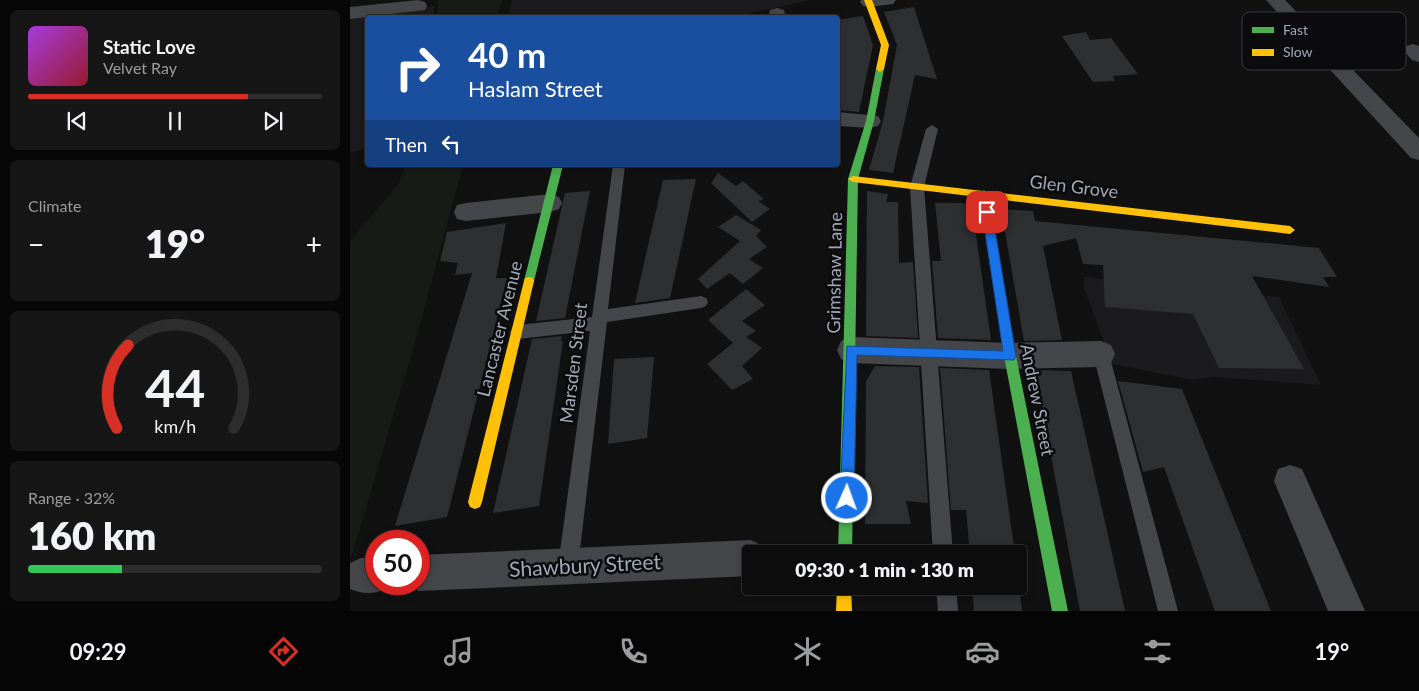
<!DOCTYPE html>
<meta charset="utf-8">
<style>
body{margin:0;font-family:Lato,sans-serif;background:#161616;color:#f1f3f6;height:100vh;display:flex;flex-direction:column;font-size:19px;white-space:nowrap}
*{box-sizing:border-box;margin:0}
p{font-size:16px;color:#9a9c9d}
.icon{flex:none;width:28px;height:28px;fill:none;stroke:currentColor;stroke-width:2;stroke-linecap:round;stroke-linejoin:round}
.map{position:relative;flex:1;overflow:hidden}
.drawer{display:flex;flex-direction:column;gap:10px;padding:10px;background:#070707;width:350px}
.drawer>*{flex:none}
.banner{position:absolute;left:15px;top:15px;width:475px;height:152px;border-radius:5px;box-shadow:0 2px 8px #0003,0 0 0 1px #2d2d2e;background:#1a4fa0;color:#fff;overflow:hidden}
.speed{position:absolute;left:15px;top:530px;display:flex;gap:10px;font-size:25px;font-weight:700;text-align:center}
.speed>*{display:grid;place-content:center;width:65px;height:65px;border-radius:50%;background:#0d0d0d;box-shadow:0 2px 8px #0003,0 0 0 1px #2d2d2e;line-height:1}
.speed .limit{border:8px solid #d22;background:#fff;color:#111}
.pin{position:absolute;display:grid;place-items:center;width:42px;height:42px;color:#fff;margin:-21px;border-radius:10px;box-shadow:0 2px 8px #0006}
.me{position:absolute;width:55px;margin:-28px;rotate:2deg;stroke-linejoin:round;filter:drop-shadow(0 0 4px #0008)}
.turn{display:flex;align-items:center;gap:18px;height:105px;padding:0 20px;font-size:22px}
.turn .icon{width:65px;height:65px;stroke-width:2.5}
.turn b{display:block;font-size:35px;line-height:42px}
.then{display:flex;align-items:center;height:48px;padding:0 20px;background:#0003;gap:10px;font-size:19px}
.big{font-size:38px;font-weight:800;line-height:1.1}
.drawer .card{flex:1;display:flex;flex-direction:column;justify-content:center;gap:8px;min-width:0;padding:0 18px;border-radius:8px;background:#161616}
.drawer .dial{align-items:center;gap:0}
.dial svg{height:130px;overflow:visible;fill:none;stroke:#2d2d2e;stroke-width:7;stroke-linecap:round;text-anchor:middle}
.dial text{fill:#f1f3f6;stroke:none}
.song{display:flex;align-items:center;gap:15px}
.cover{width:60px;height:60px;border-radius:8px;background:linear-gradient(135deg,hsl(280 70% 55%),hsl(350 70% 35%))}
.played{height:5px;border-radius:2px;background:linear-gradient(90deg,#d93025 75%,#2d2d2e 75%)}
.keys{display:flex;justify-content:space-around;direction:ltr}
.heat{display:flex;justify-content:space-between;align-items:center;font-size:28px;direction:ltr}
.charge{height:8px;border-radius:4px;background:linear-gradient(90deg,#34c759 32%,#2d2d2e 0)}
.trip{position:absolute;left:392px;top:545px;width:285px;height:50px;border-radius:5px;background:#0d0d0d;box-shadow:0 2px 8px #0003,0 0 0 1px #2d2d2e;font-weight:800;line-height:50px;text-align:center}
.dock{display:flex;height:80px;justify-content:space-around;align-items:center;background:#050505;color:#9a9c9d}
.dock .icon{width:35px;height:35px}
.dock .current{color:#d93025}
.dock b{font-size:22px;color:#f1f3f6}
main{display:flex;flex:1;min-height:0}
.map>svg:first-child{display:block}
</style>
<main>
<section class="drawer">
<div class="card">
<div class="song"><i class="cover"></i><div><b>Static Love</b><p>Velvet Ray</p></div></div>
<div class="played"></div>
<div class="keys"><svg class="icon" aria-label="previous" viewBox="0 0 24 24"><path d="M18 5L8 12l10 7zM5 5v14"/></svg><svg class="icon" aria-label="pause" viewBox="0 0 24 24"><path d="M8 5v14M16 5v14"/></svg><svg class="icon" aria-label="next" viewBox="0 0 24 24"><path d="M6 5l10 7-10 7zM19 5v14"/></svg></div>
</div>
<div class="card"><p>Climate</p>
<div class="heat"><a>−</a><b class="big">19°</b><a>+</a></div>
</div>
<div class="card dial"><svg viewBox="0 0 100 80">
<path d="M14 69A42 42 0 1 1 86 69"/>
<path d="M14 69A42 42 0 0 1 21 18" stroke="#d93025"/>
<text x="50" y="56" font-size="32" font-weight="700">44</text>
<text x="50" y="72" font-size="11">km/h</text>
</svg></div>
<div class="card"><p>Range · 32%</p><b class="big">160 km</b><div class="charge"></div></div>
</section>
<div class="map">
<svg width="1069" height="611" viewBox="0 0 1069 611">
<rect width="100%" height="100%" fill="#111"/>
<path fill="#1b1b1e" d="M162 0H461L397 14 361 17H158Z
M85 6 83 17 18 18 17 149 0 152V18Z
M734 277 929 297 971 385 863 377 842 380 762 364 734 288Z"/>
<path fill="#161b16" d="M88 0H152L147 17H87Z
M56 165H113L69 328 0 562V241L48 185Z"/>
<path fill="#2e2f31" d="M564 7 587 79 565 75 543 173 519 170 533 121 547 45 534 12Z
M513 16 523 45 509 112 488 110V20Z
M736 32 740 40 761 38 788 74 763 76 765 81 743 82 712 36Z
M368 173 386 186 393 181 414 199 408 201 420 209 402 222 361 183Z
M346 179 320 298 285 303 313 180Z
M240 191 215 318 186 321 215 193Z
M517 191 538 194 536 202H548L549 263 563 262 568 338 516 336Z
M585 203H613L622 207 641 340 588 338 582 261H591Z
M651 209 683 211 685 221 969 248 987 277H973L979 287 902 276 954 369 869 368 843 314 755 307 753 265 733 264 726 238 693 246 712 340 674 341Z
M386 215 411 230 406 236 417 247 399 259 413 268 393 284 380 273 357 289 348 279 390 241 368 227Z
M156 223 146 278H157L97 517 45 526 122 273 105 275 108 263 90 261 97 232Z
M396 289 415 305 392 321 406 331 396 337 412 348 392 366 403 379 382 390 357 364 383 343 358 320Z
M212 336 211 342 213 341 189 506 143 513 182 339Z
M304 357 297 438 258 444 264 359Z
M525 366 569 367 578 503 556 501 561 524H515L516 381Z
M590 368 639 370 665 554H620L616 510H601Z
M685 370 721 371 775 611H730Z
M768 381 832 389 921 611H865L814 467 793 472Z
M669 584 672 611H624L622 586H669Z"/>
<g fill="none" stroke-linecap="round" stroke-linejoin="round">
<path fill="#45464a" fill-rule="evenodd" d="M582 125 588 129 574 187 603 554H583L560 187 576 129Z
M263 165H275L258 309 351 296 356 298 358 302 356 306 351 308 257 322 228 566 225 573 218 576 211 573 208 566 240 331 168 339 163 337 160 332 163 327 168 325 242 317Z
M751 347 757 349 759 354 828 611H808L743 354 745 349Z
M586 586H606L608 611H588Z"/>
<path fill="#45464a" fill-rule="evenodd" d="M68 0 75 2 77 6 75 10 0 19V7Z
M511 0H546L543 4 519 7 513 6 510 2Z
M916 0H935L1069 138V160L1061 158Z
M427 8 434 10 436 18H418L420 10Z
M1063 44 1069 46V62L1062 60 1053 50 1056 46Z
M488 112 528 116 531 121 528 126 520 128 488 126Z
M200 194 209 197 212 203 209 209 200 212 116 221 107 219 104 212 107 205 116 203Z
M501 337 660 343 751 341 761 345 765 354 761 363 751 367 660 369 501 363 491 359 487 350 491 341Z
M940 465 952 469 1015 611H978L924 481 928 469Z
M401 540 413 546 417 554H401V576L69 591 56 584H69V555Z
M26 557V584H40L39 588C24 594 14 595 0 589V563L11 558Z"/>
<path fill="#4caf50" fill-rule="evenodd" d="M530 66 534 69 524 121 508 179 502 554H488L498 179 516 121 526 69Z
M203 165H213L184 281 183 284H175L174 281Z
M634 190 639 194 666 356 718 611H702L654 356 629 194Z"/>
<path fill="#ffc107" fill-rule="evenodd" d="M514 0H522L539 45 534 69 530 72 526 69 531 45Z
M503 176 940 226 945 230 940 234 503 182 498 179Z
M179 277 183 278 184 281 132 502 130 507 125 509 120 507 118 502 174 281 175 278Z
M487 586H501L502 611H486Z"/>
</g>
<path fill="#1a73e8" stroke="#114b97" d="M637 208 642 212 666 356 664 360 507 355 504 498 502 503 497 505 492 503 490 498 497 346 653 351 632 212Z"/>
<g text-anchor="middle" stroke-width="5" stroke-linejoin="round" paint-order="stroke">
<g font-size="18" fill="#a1a7b4" stroke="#0b0b0d">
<text transform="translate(724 187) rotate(7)" y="6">Glen Grove</text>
<text transform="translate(485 273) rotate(-89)" y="6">Grimshaw Lane</text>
<text transform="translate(150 329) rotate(-76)" y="6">Lancaster Avenue</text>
<text transform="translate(224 363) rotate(-83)" y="6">Marsden Street</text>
<text transform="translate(687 400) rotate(79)" y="6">Andrew Street</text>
</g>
<g font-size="21" fill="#a1a7b4" stroke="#0b0b0d">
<text transform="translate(235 566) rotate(-3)" y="7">Shawbury Street</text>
</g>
</g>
<rect x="892" y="12" width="164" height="58" rx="8" fill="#0b0b0d" stroke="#383a3f" stroke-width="1"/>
<rect x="902" y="27" width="22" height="6" fill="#4caf50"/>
<rect x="902" y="49" width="22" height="7" fill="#ffc107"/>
<g font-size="14" fill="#a1a7b4">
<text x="933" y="35">Fast</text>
<text x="933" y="57">Slow</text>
</g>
</svg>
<div class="speed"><div class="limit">50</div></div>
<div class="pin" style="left:637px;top:212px;background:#d93025"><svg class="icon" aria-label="arrive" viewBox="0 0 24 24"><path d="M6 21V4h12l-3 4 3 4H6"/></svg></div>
<svg class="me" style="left:497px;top:498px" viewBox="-20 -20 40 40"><circle r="17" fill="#1a73e8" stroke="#fff" stroke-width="3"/><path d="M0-11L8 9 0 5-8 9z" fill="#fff"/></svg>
<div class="trip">09:30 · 1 min · 130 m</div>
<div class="banner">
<div class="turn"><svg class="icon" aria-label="right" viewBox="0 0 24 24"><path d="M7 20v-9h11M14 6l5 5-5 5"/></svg><div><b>40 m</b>Haslam Street</div></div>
<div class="then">Then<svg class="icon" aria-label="left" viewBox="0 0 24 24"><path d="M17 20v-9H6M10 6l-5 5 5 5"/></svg></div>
</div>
</div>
</main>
<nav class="dock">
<b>09:29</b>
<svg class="icon current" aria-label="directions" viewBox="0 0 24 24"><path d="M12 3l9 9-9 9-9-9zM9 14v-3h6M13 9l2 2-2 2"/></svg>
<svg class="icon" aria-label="music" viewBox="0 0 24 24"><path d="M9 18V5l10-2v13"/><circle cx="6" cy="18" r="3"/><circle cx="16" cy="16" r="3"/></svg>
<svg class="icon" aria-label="phone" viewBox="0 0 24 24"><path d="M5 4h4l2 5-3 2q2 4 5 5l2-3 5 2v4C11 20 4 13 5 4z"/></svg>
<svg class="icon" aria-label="climate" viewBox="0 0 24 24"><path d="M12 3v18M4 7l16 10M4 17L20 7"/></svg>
<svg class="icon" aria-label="car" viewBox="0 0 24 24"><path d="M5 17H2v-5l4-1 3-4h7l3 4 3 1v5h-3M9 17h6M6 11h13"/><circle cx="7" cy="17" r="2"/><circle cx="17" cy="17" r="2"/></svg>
<svg class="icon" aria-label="filters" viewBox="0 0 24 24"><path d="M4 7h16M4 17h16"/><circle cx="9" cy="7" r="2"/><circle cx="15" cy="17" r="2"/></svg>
<b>19°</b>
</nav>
